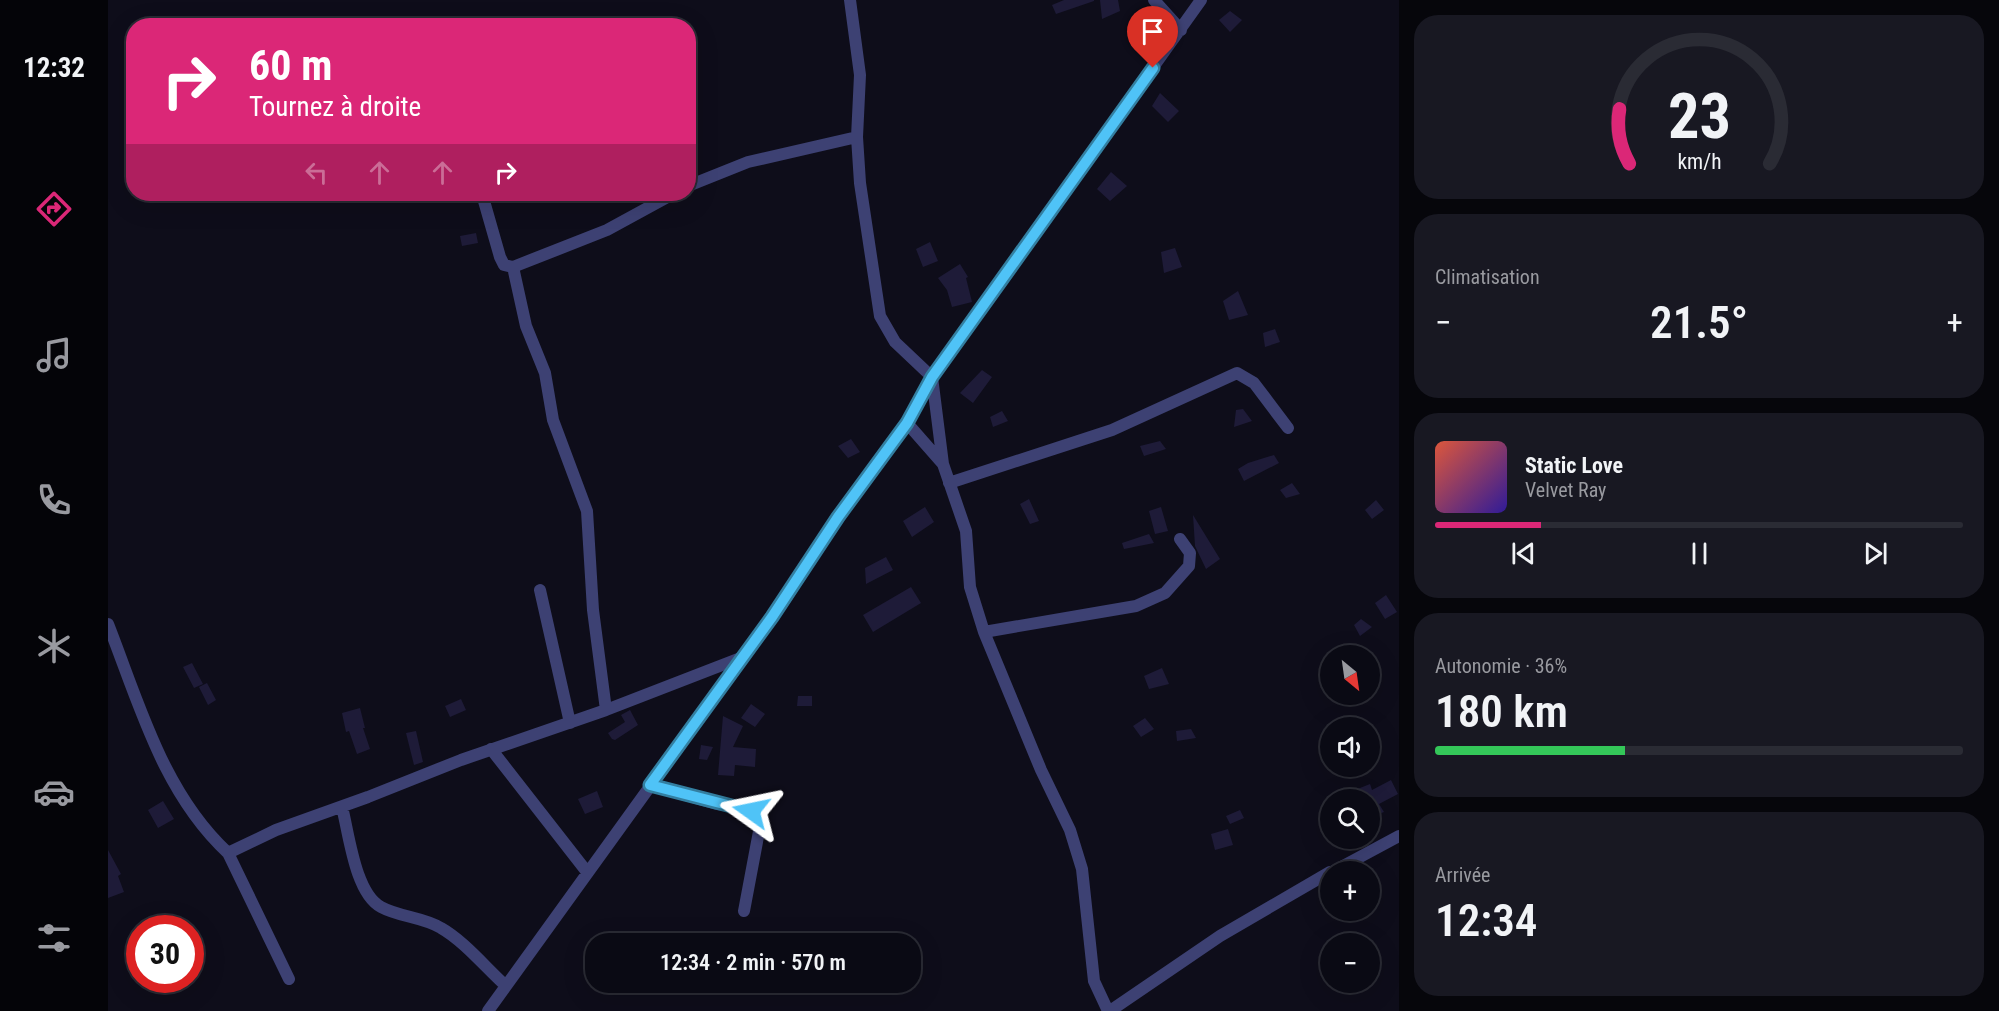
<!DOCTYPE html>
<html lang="fr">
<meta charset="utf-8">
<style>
body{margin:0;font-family:"Roboto Condensed",sans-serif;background:#181822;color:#f1f3f6;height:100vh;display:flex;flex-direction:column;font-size:22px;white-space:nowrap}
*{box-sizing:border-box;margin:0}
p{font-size:20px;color:#999aa0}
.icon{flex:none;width:33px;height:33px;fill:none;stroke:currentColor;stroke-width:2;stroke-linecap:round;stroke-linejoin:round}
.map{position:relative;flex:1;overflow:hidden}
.panel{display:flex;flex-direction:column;gap:15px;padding:15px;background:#06060b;width:600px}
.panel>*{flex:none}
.guide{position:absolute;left:18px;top:18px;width:570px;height:183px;border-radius:24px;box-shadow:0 6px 24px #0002,0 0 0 2px #2a2b34;background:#db2777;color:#fff;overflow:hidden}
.needle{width:39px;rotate:151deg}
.tools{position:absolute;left:1212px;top:645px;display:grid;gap:12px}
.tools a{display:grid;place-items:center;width:60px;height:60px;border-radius:50%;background:#0a0a14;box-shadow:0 6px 24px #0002,0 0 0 2px #2a2b34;font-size:30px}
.speed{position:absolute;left:18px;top:915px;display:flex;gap:12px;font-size:30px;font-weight:700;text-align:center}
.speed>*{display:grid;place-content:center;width:78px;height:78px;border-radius:50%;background:#0a0a14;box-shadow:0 6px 24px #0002,0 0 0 2px #2a2b34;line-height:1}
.speed .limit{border:9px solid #d22;background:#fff;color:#111}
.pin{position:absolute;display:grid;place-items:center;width:51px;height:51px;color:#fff;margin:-62px -26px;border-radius:50% 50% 50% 0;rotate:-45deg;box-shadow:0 0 6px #0007}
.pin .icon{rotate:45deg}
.me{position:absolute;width:66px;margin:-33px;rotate:282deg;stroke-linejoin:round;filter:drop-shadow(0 0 4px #0008)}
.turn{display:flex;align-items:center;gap:21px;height:126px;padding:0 24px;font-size:27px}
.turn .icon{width:78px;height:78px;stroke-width:2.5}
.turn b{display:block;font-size:42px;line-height:51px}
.lanes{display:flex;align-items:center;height:57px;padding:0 24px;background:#0003;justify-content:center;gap:30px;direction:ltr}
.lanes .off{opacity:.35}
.big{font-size:45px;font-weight:600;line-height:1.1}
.panel .tile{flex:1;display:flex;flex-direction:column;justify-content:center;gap:9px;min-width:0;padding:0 21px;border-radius:24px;background:#181822}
.panel .dial{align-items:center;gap:0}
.dial svg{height:156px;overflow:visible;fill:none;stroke:#2a2b34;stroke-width:7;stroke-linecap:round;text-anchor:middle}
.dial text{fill:#f1f3f6;stroke:none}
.song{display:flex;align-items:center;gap:18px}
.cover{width:72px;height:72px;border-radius:9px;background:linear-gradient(135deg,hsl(10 70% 55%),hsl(250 70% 35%))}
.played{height:6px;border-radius:3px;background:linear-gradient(90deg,#db2777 20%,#2a2b34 20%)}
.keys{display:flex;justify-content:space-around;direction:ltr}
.heat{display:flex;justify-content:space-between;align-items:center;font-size:33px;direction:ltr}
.charge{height:9px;border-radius:4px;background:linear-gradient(90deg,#34c759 36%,#2a2b34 0)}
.trip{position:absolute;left:477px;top:933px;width:336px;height:60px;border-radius:24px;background:#0a0a14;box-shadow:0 6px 24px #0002,0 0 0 2px #2a2b34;font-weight:600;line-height:60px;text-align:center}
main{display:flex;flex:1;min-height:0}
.dock{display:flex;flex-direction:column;width:108px;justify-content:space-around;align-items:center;background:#040408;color:#999aa0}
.dock .icon{width:42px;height:42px}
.dock .current{color:#db2777}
.dock b{font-size:27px;color:#f1f3f6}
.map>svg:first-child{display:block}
</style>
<main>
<nav class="dock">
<b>12:32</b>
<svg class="icon current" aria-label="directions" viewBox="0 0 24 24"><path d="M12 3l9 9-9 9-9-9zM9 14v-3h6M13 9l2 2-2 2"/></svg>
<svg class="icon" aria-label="music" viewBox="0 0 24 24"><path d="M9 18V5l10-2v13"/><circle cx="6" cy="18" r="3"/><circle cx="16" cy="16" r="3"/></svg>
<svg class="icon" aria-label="phone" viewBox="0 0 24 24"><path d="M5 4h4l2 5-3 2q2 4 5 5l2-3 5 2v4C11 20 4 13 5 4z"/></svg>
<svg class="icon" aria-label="climate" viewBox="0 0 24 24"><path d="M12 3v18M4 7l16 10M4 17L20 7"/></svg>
<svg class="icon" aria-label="car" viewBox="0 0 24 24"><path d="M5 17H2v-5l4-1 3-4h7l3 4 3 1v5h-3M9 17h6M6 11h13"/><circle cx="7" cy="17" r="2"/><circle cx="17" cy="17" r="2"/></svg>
<svg class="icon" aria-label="filters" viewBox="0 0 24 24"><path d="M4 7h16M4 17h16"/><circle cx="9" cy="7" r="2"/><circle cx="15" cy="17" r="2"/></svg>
</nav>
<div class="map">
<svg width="1291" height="1011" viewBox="0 0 1291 1011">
<rect width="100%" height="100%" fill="#0e0d1a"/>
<path fill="#1e1b38" d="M956 0H986V1L948 14 944 5Z
M992 0H1010L1012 11 994 19Z
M1122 11 1134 20 1122 32 1111 20Z
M1052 93 1071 111 1060 122 1044 106Z
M1003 172 1019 186 1002 201 989 189Z
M368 233 370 243 354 246 352 236Z
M822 242 830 261 815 267 808 249Z
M1067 248 1074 267 1056 273 1053 252Z
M852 264 860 277 858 278 864 302 844 307 839 290 830 278Z
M1130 291 1140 315 1121 320 1115 301Z
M1167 329 1172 342 1157 347 1155 333Z
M874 370 884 377 865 403 852 393Z
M1135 409 1144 421 1126 427 1128 410Z
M894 411 900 421 885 427 882 417Z
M743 439 752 452 740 458 730 446Z
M1052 441 1058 449 1036 456 1032 446Z
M1166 455 1171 463 1136 481 1130 469 1140 463Z
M1184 483 1192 494 1178 498 1172 490Z
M921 499 931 521 922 524 912 504Z
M1268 500 1276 510 1264 519 1257 510Z
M817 507 826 522 804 537 795 521Z
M1053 507 1060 531 1047 534 1041 511Z
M1085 515 1112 559 1098 569 1087 546Z
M1041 534 1046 543 1016 549 1014 543Z
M778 557 785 570 758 584 757 568Z
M803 587 813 603 765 632 755 615Z
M1278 595 1289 612 1277 619 1267 603Z
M1253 619 1264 627 1252 636 1246 625Z
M84 663 95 684 86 688 75 667Z
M1054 668 1061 684 1041 689 1036 676Z
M99 683 108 700 100 705 91 687Z
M690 696H704V706H689Z
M353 699 358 710 342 717 337 706Z
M643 704 657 714 647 727 633 718Z
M252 708 257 728H255L262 749 249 754 241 731 238 732 234 713Z
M522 710 530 725 507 740 504 739 500 733 517 722 513 715Z
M615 716 635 726 625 747 648 749 647 767 627 765 626 776 610 775Z
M1037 718 1046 729 1033 737 1025 726Z
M1083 729 1088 738 1069 741 1068 731Z
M308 731 315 762 306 765 298 733Z
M593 745 605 747 599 760 591 759Z
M1283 780 1290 794 1271 804 1276 812 1262 817V800H1244L1250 797 1247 790 1262 784 1264 790Z
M489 791 495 807 477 814 470 799Z
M55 801 66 819 50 828 40 810Z
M1132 810 1136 818 1122 824 1118 816Z
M1120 829 1125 845 1107 850 1103 834Z
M0 850 13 874 10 876 16 892 0 898Z"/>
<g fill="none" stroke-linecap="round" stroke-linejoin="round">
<path stroke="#3d4173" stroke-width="12" d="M742 0 752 75 749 137 752 183 772 316 787 342 824 377 835 464
M1046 0 1073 30
M580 186 640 162 749 137
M374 194 392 257 396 265 405 267 499 230 565 194
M405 267 418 326 437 373 445 420 479 511 485 610 498 710
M799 423 835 464 858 531 862 587 876 632 933 770 962 830 974 869 986 981 1000 1011
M841 483 1004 430 1129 373 1146 383 1180 428
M432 590 462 723
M0 624C31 703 55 793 120 853L181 979
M876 632 1028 606 1057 593 1081 566 1082 553 1072 539
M383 749 479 872
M542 785 609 804 634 807 643 811 651 819 652 826 636 911
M234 807C241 834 247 893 273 907 291 917 315 917 333 928 356 941 378 968 398 986
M120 853 168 830 260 797 353 760 498 710 635 657
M1224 872 1291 836
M380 1011 678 598 730 517 799 423 824 377 1093 0
M1002 1011 1112 936 1222 872"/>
</g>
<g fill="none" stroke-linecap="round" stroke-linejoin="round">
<defs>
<path id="route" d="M643 811 542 785 664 617 730 517 799 423 824 377 1045 68"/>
</defs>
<use href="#route" stroke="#337fa1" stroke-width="15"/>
<use href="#route" stroke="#4fc3f7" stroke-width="10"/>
</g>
</svg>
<div class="tools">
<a><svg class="needle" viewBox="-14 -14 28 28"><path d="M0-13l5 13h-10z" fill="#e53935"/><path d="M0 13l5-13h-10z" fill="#999aa0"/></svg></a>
<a><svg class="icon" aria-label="sound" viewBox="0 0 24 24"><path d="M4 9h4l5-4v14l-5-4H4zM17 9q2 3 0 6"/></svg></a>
<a><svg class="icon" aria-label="search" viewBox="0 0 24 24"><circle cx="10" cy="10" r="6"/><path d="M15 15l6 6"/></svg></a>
<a>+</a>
<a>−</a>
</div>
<div class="speed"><div class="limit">30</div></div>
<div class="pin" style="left:1045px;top:68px;background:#d93025"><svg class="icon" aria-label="arrive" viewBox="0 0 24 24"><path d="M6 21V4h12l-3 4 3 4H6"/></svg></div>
<svg class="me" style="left:643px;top:811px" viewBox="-20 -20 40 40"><path d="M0-17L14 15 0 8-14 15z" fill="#4fc3f7" stroke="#fff" stroke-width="4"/></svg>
<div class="trip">12:34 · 2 min · 570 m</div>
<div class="guide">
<div class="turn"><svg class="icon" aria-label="right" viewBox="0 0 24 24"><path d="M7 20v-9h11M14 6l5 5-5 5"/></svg><div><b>60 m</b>Tournez à droite</div></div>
<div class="lanes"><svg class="icon off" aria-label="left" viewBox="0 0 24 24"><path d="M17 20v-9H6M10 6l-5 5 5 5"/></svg><svg class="icon off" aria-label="ahead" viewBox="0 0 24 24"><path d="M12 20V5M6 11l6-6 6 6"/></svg><svg class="icon off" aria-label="ahead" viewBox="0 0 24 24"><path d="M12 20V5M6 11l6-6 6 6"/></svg><svg class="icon" aria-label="right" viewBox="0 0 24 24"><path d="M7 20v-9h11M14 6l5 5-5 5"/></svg></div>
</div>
</div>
<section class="panel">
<div class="tile dial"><svg viewBox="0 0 100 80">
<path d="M14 69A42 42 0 1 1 86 69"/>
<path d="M14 69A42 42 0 0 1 9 41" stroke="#db2777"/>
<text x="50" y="56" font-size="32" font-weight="700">23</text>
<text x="50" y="72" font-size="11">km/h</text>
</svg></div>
<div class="tile"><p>Climatisation</p>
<div class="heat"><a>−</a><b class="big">21.5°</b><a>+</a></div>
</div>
<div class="tile">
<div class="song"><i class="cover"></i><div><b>Static Love</b><p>Velvet Ray</p></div></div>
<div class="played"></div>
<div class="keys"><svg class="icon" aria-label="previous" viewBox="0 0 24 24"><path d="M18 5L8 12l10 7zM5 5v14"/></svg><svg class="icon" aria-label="pause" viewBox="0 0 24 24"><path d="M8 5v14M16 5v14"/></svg><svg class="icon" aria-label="next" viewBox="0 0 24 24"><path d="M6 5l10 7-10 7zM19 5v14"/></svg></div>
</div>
<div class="tile"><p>Autonomie · 36%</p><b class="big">180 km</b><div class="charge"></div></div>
<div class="tile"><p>Arrivée</p><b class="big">12:34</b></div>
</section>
</main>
